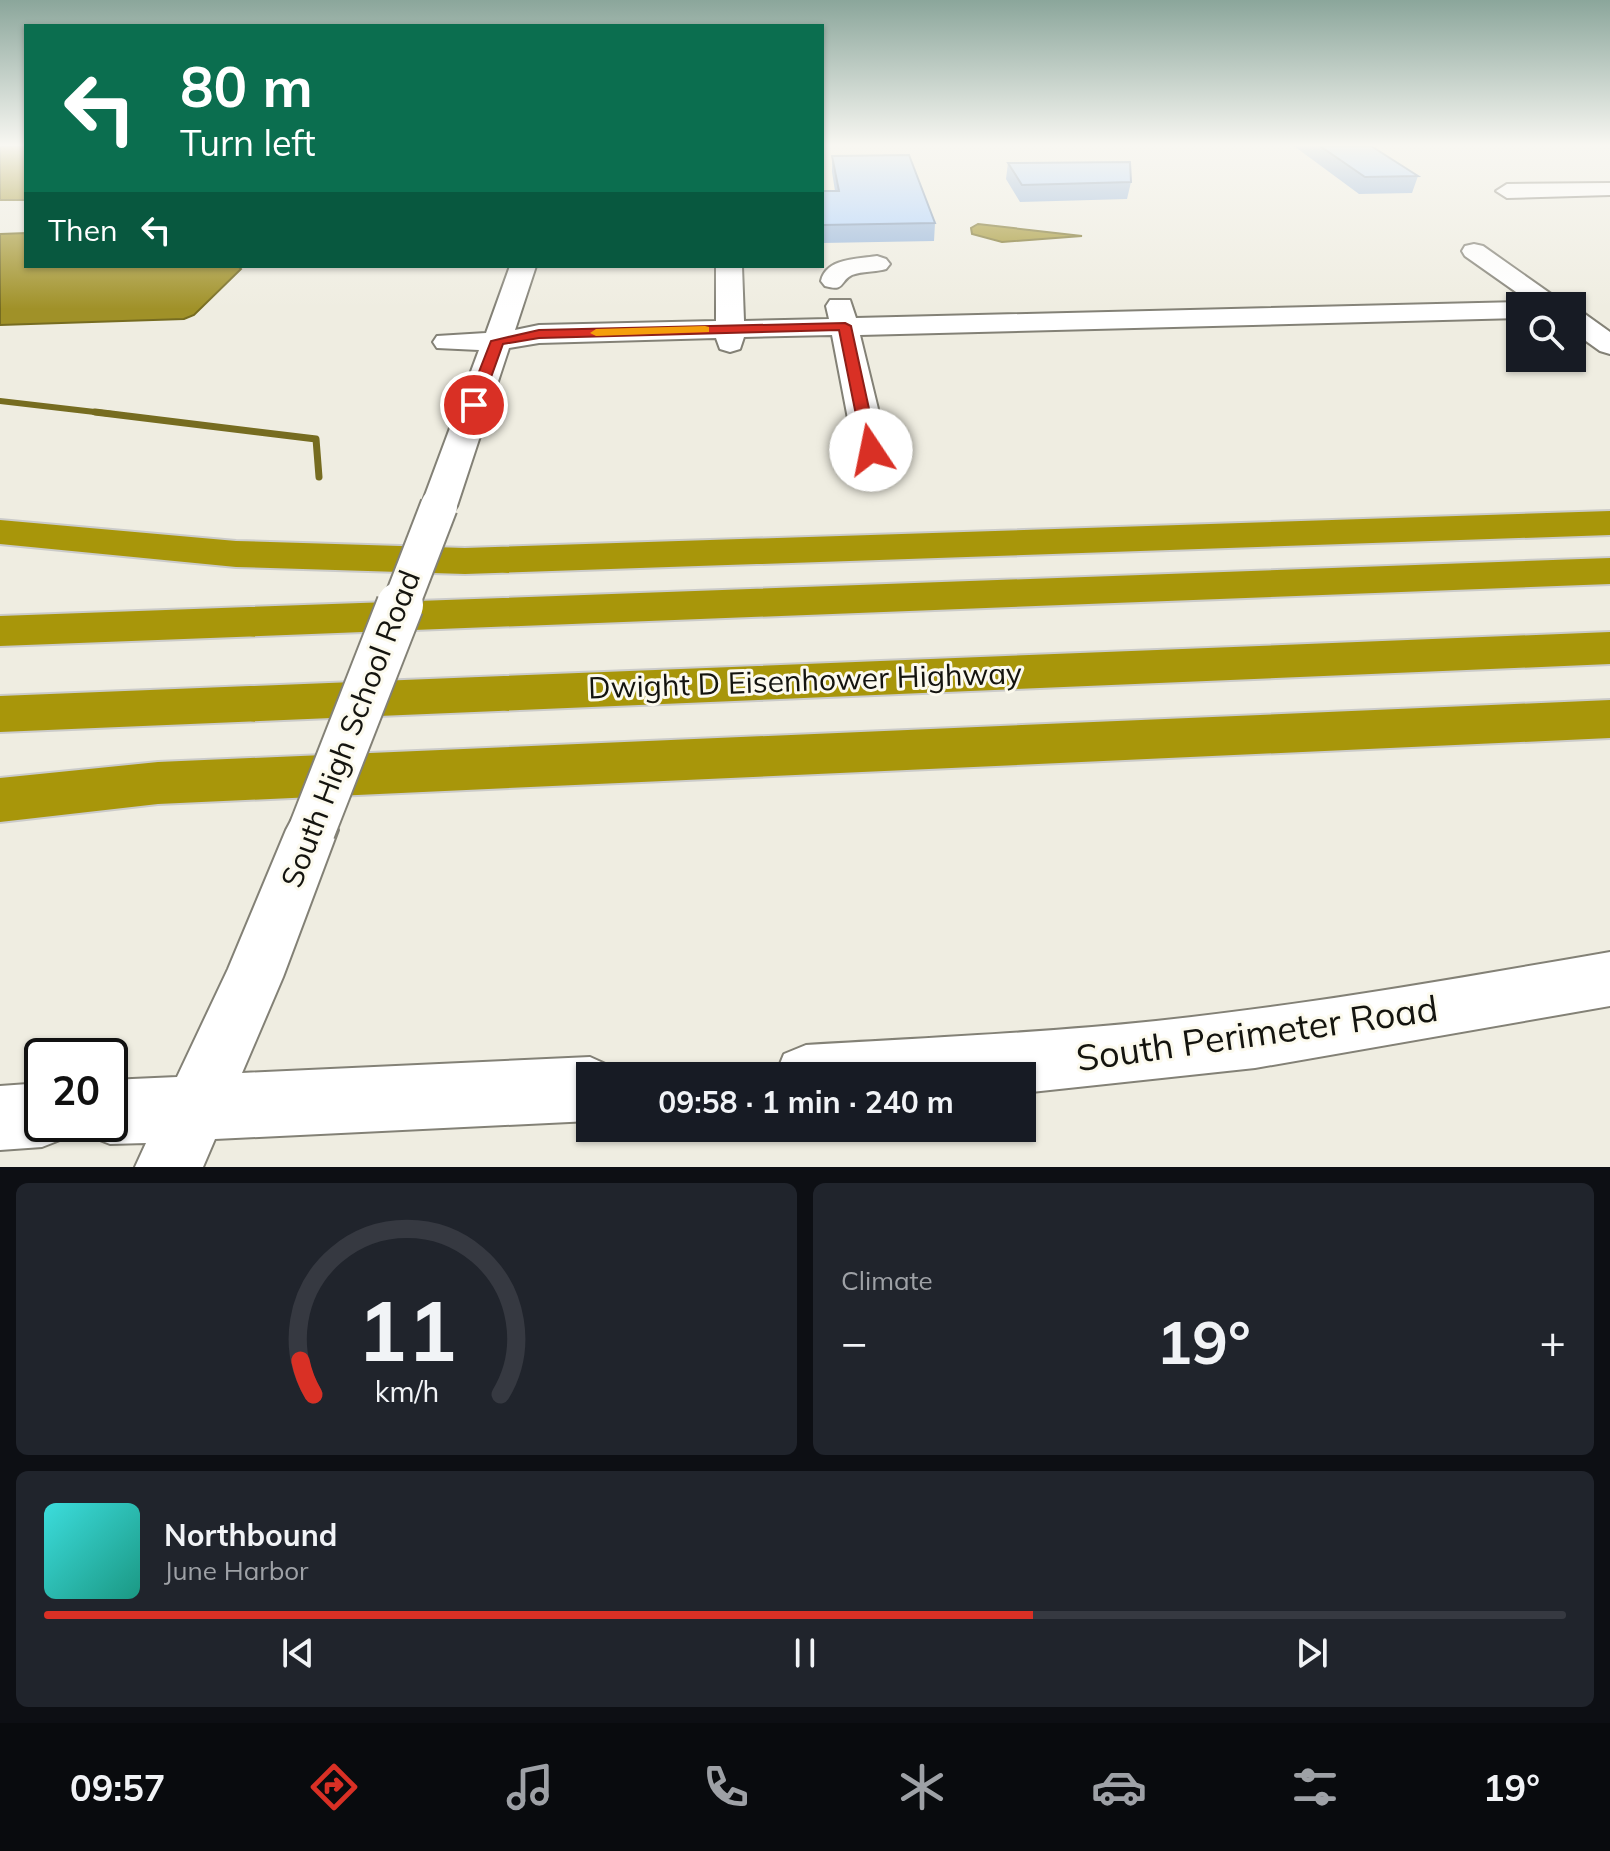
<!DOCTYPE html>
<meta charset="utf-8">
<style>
body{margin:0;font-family:Mulish,sans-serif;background:#20242c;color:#f1f3f6;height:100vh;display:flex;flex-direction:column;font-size:30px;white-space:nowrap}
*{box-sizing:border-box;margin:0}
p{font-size:26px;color:#9ea1a6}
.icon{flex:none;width:44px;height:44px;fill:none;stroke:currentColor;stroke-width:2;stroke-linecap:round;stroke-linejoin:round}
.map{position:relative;height:1167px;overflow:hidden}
.panel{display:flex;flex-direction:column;gap:16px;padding:16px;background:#0d0f14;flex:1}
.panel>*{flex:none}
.banner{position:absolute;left:24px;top:24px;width:800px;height:244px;border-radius:0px;box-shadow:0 2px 6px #0004;background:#0b6e4f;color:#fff;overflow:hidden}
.buttons{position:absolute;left:1506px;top:292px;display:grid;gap:16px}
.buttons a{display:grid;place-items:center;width:80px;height:80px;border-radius:0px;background:#171b24;box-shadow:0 2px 6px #0004;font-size:40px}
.speed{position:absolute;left:24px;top:1038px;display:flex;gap:16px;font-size:40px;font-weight:700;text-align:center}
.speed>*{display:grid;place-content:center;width:104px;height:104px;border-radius:50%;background:#171b24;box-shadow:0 2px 6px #0004;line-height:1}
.speed .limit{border:4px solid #111;border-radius:12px;background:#fff;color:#111}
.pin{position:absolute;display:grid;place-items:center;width:68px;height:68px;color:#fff;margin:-34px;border:4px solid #fff;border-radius:50%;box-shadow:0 2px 8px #0007}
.me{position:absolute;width:88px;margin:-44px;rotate:349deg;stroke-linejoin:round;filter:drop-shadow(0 0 6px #0008)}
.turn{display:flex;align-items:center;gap:28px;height:168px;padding:0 24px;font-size:36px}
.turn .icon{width:104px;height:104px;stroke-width:2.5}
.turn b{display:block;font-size:56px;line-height:68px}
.then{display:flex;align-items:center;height:76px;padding:0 24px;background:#0003;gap:16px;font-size:30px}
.big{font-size:60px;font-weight:700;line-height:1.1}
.panel .tile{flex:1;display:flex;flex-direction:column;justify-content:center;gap:12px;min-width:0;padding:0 28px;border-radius:12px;background:#20242c}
.panel .dial{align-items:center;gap:0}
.dial svg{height:208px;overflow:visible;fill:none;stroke:#363941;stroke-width:7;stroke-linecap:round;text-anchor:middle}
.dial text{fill:#f1f3f6;stroke:none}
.song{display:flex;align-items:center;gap:24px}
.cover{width:96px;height:96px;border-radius:12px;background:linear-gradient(135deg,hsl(180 70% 55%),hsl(170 70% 35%))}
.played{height:8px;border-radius:4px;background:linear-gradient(90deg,#d93025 65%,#363941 65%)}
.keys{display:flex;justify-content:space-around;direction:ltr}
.heat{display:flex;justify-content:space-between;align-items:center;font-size:44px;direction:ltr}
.panel .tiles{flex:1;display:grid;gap:16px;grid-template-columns:1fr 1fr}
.tile:last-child{grid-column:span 2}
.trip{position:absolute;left:576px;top:1062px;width:460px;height:80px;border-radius:0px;background:#171b24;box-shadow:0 2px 6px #0004;font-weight:700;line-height:80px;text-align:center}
.tabs{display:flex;height:128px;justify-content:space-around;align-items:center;background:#090b0e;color:#9ea1a6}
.tabs .icon{width:56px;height:56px}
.tabs .on{color:#d93025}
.tabs b{font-size:36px;color:#f1f3f6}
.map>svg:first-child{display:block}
</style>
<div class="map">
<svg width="1610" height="1167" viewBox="0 0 1610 1167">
<rect width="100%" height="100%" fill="#efede1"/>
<path fill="#a09128" stroke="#766c20" stroke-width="2" d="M0 146H26V200H0Z
M978 224 1082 236 1002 242 972 234 971 228Z
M26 233V266H238L241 269 194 315 184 319 0 325V234Z"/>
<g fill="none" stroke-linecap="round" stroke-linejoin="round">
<path stroke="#766c20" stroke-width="6" d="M0 401 112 414"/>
<path stroke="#766c20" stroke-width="7" d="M95 412 316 439 319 477"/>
<defs>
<path id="minor" d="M1610 183V195L1507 198 1496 191 1507 184Z
M1474 244 1483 246 1568 306H1536L1465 256 1462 251 1465 246Z
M877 256 886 259 890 264 886 269C876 272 862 271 852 275 839 281 846 292 825 286L821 281C826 258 858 259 877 256Z
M510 266H536L515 330 539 325 716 321V266H742L744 321 829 319 826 306 830 300H850L856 318 1520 302 1531 306H1520V318L860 335 888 450 883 457 871 460 859 457 854 450 832 335 744 337 740 349 730 352 720 349 716 338 539 343 509 348 457 506 452 514 439 517 426 514 421 506 479 350 437 348 433 342 437 336 486 333Z
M1572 310 1582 312 1610 332V354L1600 351 1572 331Z
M312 809 330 815 338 830 283 977 242 1073 590 1057 612 1067 616 1076H590V1121L215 1139 203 1167H135L146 1143 110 1144 87 1135 83 1124H110V1080L177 1077 228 969 286 830 294 815Z
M1610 952V1006L1255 1068 1022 1093V1076H775L784 1054 806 1045C923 1038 1040 1033 1156 1021 1308 1005 1459 978 1610 952Z
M42 1083V1124H71L65 1138 42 1147 0 1150V1086Z"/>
<path id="highway" d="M1610 511V535L465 574 236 567 0 544V520L236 541 465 548Z
M1610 558V584L0 646V616Z
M1610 632V664L0 732V696Z
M1610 700V738L158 804 0 822V778L158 762Z"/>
</defs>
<use href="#minor" stroke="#838176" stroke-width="4"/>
<use href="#highway" stroke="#cbcbca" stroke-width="4"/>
<use href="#minor" fill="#fff" fill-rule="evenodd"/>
<use href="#highway" fill="#a8960a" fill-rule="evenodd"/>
<defs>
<path id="minor-bridge-far1" d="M400 607 439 506"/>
<path id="minor-bridge" d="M312 830 400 605"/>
</defs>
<use href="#minor-bridge-far1" stroke="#838176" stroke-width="40" stroke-linecap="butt"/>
<use href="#minor-bridge" stroke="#838176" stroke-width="50" stroke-linecap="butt"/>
<use href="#minor-bridge-far1" stroke="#fff" stroke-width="36"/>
<use href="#minor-bridge" stroke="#fff" stroke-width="46"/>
</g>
<path fill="#96b5db" d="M1294 146H1371L1418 176 1412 193 1359 194Z
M832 156 935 223 934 241 822 243V191H835L832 172Z
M1008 163 1131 182 1127 199 1020 202 1006 179Z"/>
<path fill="#aed2ff" stroke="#7a93b2" stroke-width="2" d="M1320 146H1371L1418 176 1365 177Z
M909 155 935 223 822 225V191H839L832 156Z
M1130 162 1131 182 1022 185 1008 163Z"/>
<linearGradient id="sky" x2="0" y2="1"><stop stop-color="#8ba69b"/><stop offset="0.47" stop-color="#f8f7f2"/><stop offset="1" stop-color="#f8f7f2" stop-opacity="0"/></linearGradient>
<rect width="1610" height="309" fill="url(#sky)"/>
<path fill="#d93025" stroke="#8d1f18" stroke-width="2" d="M845 323 851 326 878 450 871 455 863 450 839 330 539 338 503 344 481 405 474 409 466 405 491 341 539 330Z"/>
<path fill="#f59e0b" d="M705 326 709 327V332L596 336 590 333 596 329Z"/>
<g text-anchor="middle" stroke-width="6" stroke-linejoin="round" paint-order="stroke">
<g font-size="30" fill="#14140f" stroke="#fcfaee">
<text transform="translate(805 681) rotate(-2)" y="10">Dwight D Eisenhower Highway</text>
<text transform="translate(351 729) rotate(-69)" y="10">South High School Road</text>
</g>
<g font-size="36" fill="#14140f" stroke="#fcfaee">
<text transform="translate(1257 1033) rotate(-8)" y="13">South Perimeter Road</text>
</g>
</g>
</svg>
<div class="buttons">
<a><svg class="icon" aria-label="search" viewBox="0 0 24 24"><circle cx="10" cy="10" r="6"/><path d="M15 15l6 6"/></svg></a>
</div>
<div class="speed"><div class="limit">20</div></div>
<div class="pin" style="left:474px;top:405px;background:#d93025"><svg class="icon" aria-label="arrive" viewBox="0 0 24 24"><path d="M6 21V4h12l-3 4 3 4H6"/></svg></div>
<svg class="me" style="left:871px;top:450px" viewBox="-20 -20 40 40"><circle r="19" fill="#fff"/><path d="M0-13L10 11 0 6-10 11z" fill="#d93025"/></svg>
<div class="trip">09:58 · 1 min · 240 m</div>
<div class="banner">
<div class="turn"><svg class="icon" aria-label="left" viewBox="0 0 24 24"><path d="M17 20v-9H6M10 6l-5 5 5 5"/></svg><div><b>80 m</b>Turn left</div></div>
<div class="then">Then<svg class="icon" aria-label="left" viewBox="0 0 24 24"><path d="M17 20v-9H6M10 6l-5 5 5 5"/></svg></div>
</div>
</div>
<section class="panel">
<div class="tiles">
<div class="tile dial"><svg viewBox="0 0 100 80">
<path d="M14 69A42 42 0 1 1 86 69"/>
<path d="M14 69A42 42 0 0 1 9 56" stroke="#d93025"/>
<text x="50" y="56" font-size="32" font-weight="700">11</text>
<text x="50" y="72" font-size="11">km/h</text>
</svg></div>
<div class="tile"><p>Climate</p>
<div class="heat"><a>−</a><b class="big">19°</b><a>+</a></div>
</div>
<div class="tile">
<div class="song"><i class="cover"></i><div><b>Northbound</b><p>June Harbor</p></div></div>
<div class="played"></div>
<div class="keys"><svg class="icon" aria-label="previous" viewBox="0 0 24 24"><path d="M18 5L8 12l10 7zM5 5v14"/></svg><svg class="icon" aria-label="pause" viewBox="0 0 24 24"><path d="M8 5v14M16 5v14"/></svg><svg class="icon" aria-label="next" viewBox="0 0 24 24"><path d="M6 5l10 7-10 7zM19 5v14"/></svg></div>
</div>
</div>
</section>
<nav class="tabs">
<b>09:57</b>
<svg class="icon on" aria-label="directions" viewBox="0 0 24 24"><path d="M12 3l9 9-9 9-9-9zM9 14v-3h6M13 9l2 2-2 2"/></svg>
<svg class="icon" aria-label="music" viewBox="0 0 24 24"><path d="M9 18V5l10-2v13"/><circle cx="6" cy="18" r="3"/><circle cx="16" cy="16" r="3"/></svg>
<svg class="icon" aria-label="phone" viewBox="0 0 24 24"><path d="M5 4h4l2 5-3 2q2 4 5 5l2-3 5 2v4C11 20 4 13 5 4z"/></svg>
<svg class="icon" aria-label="climate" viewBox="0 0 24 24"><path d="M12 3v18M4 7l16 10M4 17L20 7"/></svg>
<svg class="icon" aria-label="car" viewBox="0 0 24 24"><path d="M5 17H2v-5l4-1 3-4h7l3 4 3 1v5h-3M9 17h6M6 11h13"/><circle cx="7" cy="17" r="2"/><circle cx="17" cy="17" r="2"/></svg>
<svg class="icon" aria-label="filters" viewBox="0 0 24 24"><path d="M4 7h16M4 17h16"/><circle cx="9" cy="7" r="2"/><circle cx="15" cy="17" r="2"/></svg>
<b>19°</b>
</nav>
